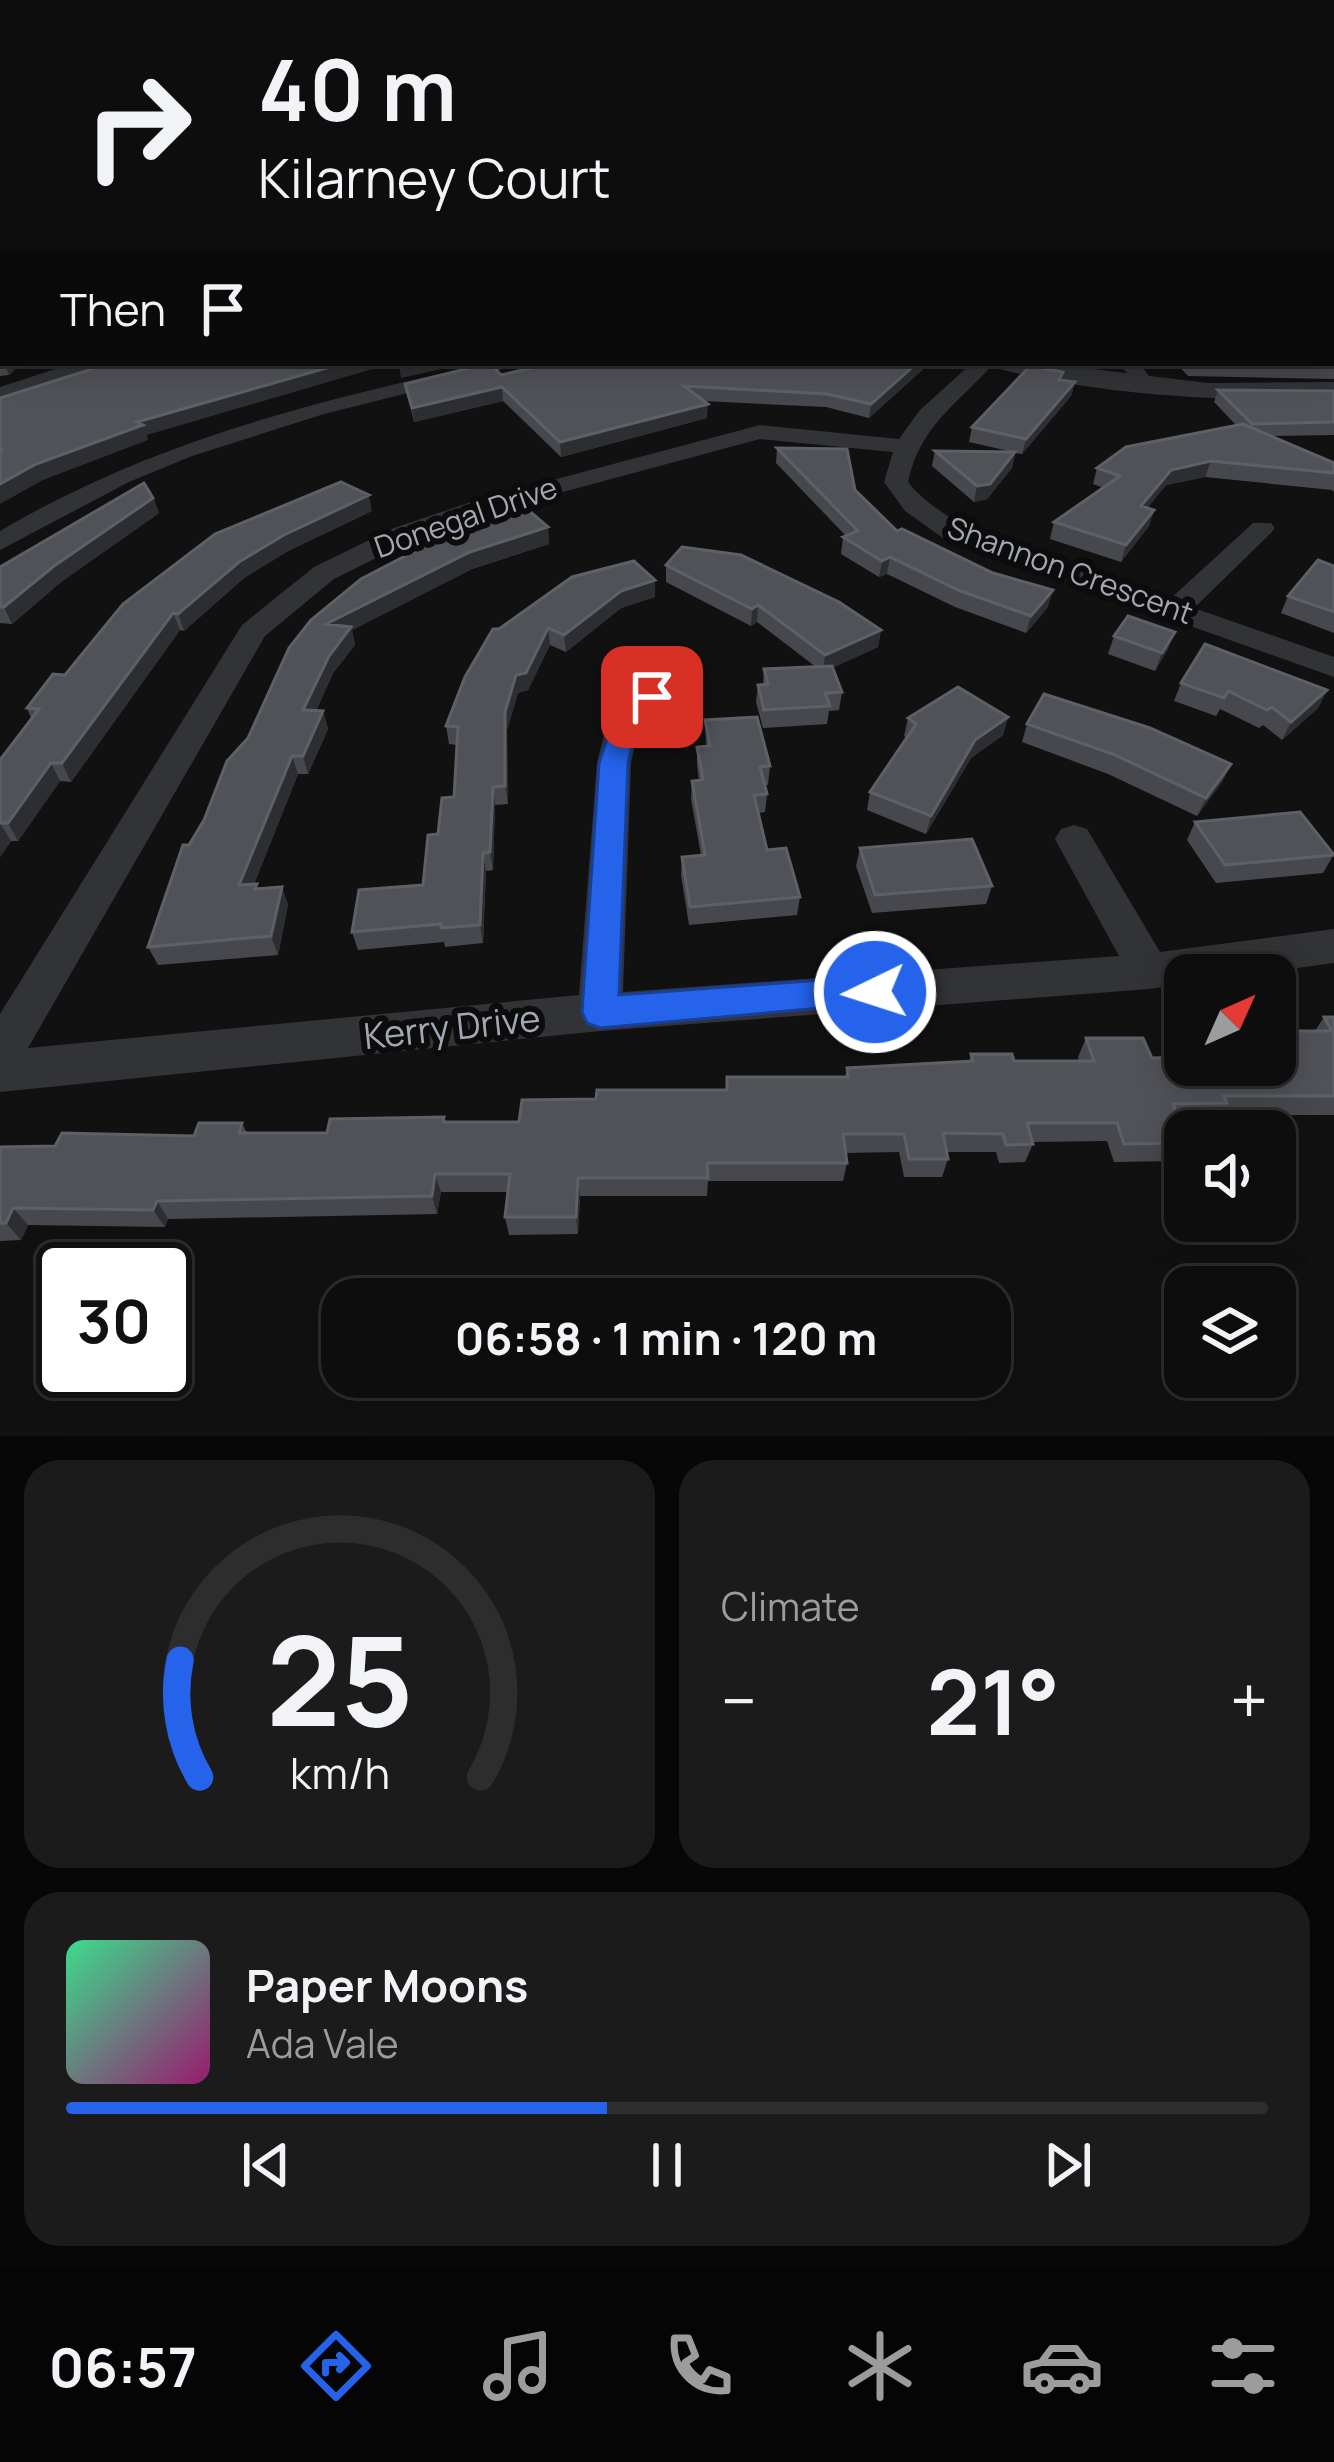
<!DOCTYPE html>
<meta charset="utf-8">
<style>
body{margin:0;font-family:Manrope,sans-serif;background:#1b1b1c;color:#f1f3f6;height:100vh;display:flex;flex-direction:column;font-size:45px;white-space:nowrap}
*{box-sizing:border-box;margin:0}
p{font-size:39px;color:#9a9c9e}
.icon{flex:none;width:66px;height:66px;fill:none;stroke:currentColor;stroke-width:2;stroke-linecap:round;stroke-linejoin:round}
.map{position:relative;height:1436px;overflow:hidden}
.panel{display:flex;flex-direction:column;gap:24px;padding:24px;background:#070708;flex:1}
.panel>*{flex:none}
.guide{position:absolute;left:0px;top:0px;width:1335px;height:366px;box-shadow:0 6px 30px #0003,0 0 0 3px #2d2d2e;background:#0d0d0e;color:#f1f3f6;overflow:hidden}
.needle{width:78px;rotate:45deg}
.fabs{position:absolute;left:1164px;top:954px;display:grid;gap:24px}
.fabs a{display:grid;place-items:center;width:132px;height:132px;border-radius:24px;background:#0d0d0e;box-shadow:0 6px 30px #0003,0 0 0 3px #2d2d2e;font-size:60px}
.speed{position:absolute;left:36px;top:1242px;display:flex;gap:24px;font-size:60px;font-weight:700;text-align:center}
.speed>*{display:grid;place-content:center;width:156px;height:156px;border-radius:50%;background:#0d0d0e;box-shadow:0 6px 30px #0003,0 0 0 3px #2d2d2e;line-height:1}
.speed .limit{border:6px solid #111;border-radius:18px;background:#fff;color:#111}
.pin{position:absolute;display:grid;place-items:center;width:102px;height:102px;color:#fff;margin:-51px;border-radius:24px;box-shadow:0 6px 18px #0006}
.me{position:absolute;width:132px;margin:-66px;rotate:266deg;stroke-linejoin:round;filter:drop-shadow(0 0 9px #0008)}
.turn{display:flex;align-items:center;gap:42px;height:252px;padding:0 60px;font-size:54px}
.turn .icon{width:156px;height:156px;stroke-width:2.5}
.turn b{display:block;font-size:84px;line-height:102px}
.then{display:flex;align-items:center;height:114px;padding:0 60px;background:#0003;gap:24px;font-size:45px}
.big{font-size:90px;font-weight:700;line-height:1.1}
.panel .widget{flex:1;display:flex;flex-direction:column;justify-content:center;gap:18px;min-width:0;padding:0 42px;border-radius:36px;background:#1b1b1c}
.panel .dial{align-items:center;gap:0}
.dial svg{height:312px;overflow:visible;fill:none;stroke:#2d2d2e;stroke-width:7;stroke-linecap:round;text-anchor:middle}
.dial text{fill:#f1f3f6;stroke:none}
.song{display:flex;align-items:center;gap:36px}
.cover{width:144px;height:144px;border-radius:18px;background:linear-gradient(135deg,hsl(150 70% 55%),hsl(320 70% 35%))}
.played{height:12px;border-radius:6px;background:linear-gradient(90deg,#2563eb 45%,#2d2d2e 45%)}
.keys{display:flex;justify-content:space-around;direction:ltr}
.heat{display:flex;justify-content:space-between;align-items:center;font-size:66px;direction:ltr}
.panel .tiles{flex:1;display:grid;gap:24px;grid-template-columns:1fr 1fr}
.widget:last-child{grid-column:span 2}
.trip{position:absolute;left:321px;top:1278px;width:690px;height:120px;border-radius:36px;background:#0d0d0e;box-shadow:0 6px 30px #0003,0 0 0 3px #2d2d2e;font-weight:700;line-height:120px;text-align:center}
.tabs{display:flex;height:192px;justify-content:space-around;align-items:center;background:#050506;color:#9a9c9e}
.tabs .icon{width:84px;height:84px}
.tabs .active{color:#2563eb}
.tabs b{font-size:54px;color:#f1f3f6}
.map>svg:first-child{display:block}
</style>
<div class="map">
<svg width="1334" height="1436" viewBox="0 0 1334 1436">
<rect width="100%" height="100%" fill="#111112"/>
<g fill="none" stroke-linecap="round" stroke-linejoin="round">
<path fill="#323337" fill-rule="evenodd" d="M74 363H104L0 400V387Z
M489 363H527L324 414 192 456 129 482 0 550V531C152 441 319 400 489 363Z
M972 363H994C958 404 920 425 908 482 955 542 1096 574 1169 600L1253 523H1271L1275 528 1271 533 1194 608 1334 657V677L943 538 905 511 884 482 893 452 760 439 492 511 412 540 334 579 265 636 28 1048 579 995 597 763 607 721 668 665 679 662 695 672 640 725 631 763 623 992 1119 956 1055 839 1061 829 1074 825 1087 829 1160 952 1334 929V963L1246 975H1185V984L1149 989 600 1031 0 1092V1014L242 625 314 567 394 528 474 501 760 425 899 439 920 410Z
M1119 363H1139L1159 389 1156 393H1142Z"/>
<path fill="#323337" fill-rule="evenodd" d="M991 363H1043L1208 383 1334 382V398C1220 402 1106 396 995 368Z"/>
</g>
<path fill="#47484d" d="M1334 293V379L1188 376 1176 363H1332Z
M0 305H3V363H22L9 375 0 376Z
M930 363 869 418 826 407 703 401 707 418 561 457 503 401 414 422 405 384 501 375Z
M1061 380 1075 382 1071 396 1022 454 1015 453 1012 468 987 499 974 502 932 466 935 451 1013 452 969 442 972 427Z
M1218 390 1334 391V435L1271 436 1334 463V492L1332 490 1205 477 1166 485 1147 508 1154 510 1149 526 1121 562 1050 539 1054 522 1104 488 1093 484 1097 468 1236 425 1214 402Z
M777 448 855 490 897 531 1048 607 1026 633 955 607 887 574 879 577 841 554 843 537 846 536 776 463Z
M153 498 159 513 61 582 12 624 0 623V567Z
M372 511 288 551 244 578 184 631 180 630 71 782 60 781 18 841H11L0 857V760L31 718 27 708 65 675 123 604Z
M548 527 549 544 472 569 352 630 355 645 333 673 316 711H323L328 729 308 774H298L254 884 259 889 282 887 288 905 278 955 158 965 148 947 189 845 248 738 289 648Z
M666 565 881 630 878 647 832 668 842 692 839 710 829 711 827 724 763 728 756 702 758 685 763 684 764 669 816 667 757 622 751 626 666 582Z
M1334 566V633L1281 613 1288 596Z
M655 597 621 608 566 652 550 645 528 690 518 693 507 730 508 804 495 805 493 870 486 871 483 943 445 947 444 942 358 950 352 932 423 885 438 834 454 797 457 745 449 744 446 726 499 629Z
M1114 636 1168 649 1155 671 1108 654Z
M1181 683 1327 690 1318 708 1282 740 1263 725 1259 728 1220 709 1216 716 1174 701Z
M1008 717 1003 735 971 758 926 834 867 810 870 792 907 738 904 736 908 718Z
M705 720 770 766 768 785H764L767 794 765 812 759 813 767 850 800 897 797 915 689 925 681 875 682 857 701 855 691 799 692 781 699 780 697 765V747L706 746Z
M1027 724 1231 764 1222 782 1197 816 1108 774 1022 742Z
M1195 822 1334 854 1323 873 1216 883 1187 840Z
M860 848 992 886 986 904 872 913 856 866Z
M1324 1017H1334V1115H1220L1215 1122H1180L1185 1133V1149L1178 1161 1114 1162 1107 1141 1032 1142 1033 1144 1025 1162 999 1163 996 1152H947L948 1159 942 1177H904L899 1152 845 1153 847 1163 843 1181H708L707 1196H580L578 1234 509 1235 505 1217 508 1192H441L437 1214 168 1219 165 1227 28 1225 21 1240 0 1241V1147L55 1146 194 1136 242 1123 247 1133H327L444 1117 446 1122H519L596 1099 726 1090 727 1077H845L847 1068 969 1062 971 1054 1014 1061H1079L1078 1057 1086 1038 1152 1058 1275 1065 1315 1031Z"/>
<path fill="#2d2e31" d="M4 363H22L9 375Z
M344 363H393L147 435 148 440 43 480 0 504V484L36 464 137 422Z
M406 363H468L401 378 399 365Z
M917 363H930L869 418 871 404Z
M1075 382 1071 396 1022 454 1026 439Z
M502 387 503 401 414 422 412 408Z
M708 404 707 418 561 457 560 442Z
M1015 452 1012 468 987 499 974 502 977 486Z
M1211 461 1205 477 1166 485 1136 522 1141 506 1171 470Z
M369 495 372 511 288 551 244 578 184 631 178 614 239 562 284 535Z
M153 498 159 513 61 582 12 624 4 607 54 566Z
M1154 510 1149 526 1121 562 1126 545Z
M548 527 549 544 472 569 352 630 355 645 333 673 308 728 303 710 326 624 470 552Z
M890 557 887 574 879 577 882 561Z
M655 580V597L621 608 566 652 564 635 621 591Z
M1053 590 1048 607 1026 633 1031 616Z
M758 605 757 622 751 626 752 609Z
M173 613 180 630 71 782 62 763Z
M548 628 550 645 528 690 518 693 507 730 508 804 505 786V712L516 675Z
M881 630 878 647 823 672 825 655Z
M1175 632 1168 649 1155 671 1162 653Z
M1327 690 1318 708 1282 740 1291 722Z
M323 711 328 729 308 774 303 756Z
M1008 717 1003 735 971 758 926 834 931 816 975 740Z
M292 756 298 774 246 904 239 885Z
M51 763 60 781 18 841 8 823Z
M1231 764 1222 782 1197 816 1206 798Z
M493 787 495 805 493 870 490 852Z
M0 823 11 841 0 857Z
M483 853 486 871 483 943 480 925Z
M282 887 288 905 278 955 271 936Z
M435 1174 441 1192 437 1214 432 1196Z
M578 1178 580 1196 578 1234 576 1217Z
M157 1201 168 1219 165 1227 153 1210Z
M13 1208 28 1225 21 1240 6 1223Z"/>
<path fill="#515258" stroke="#5d6066" stroke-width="3" d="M1332 184 1334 185V226L1332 227Z
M1332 236 1333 241 1334 240V285L1332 291Z
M1332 293H1334V367L1190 363H1332Z
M0 305H3V362H0L2 326 0 325Z
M111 363H344L137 422 143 425 36 464 0 484V452L2 451 0 447V398Z
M490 363 501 375 553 363H917L871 404 827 394 684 386 708 404 560 442 502 387 412 408 405 384Z
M1030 366 1063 372 1059 380 1075 382 1026 439 972 427Z
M1218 390 1334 391V422L1252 424Z
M1243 424 1334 463V473L1211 461 1171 470 1141 506 1154 510 1126 545 1054 522 1120 476 1097 468 1126 447Z
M777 448 847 449 855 490 897 531 902 529 993 573 1053 590 1031 616 958 590 890 557 882 561 843 537 858 531Z
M935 451 1015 452 990 484 977 486Z
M341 482 369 495 284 535 239 562 178 614 173 613 62 763H51L8 823H0V760L39 709 27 708 53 674 65 675 123 604 215 534Z
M144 483 153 498 54 566 4 607H0V567Z
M527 509 548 527 470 552 326 624 351 627 329 656 303 710 323 711 303 756H292L239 885 257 884 255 889 282 887 271 936 148 947 183 845H189L204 820 227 761 248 738 289 648 311 620 361 579 446 535Z
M682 547 741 555 839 602 881 630 825 655 758 605 752 609 666 565Z
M1318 560 1334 566V612L1288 596Z
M634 561 655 580 621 591 564 635 548 628 526 673 516 675 505 712V786L493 787 490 852 483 853 480 925 441 928V924L352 932 359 890 423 885 428 835 438 834 442 798 454 797 458 727 446 726 465 677 493 629H499L572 577Z
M1128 616 1175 632 1162 653 1114 636Z
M1205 644 1327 690 1291 722 1272 707 1267 710 1228 691 1224 698 1181 683Z
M832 666 842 692 825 693 830 706 764 710 758 685 768 684 764 669Z
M958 687 1008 717 975 740 931 816 870 792 916 724 908 718Z
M1044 694 1150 728 1231 764 1206 798 1115 755 1027 724Z
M757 717 770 766 760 767 767 794 754 795 767 850 786 848 800 897 690 907 682 857 705 855 692 781 703 780 697 747 710 746 705 720Z
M1300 812 1334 855 1225 865 1195 822Z
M972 839 992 886 875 895 860 848Z
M1324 1017H1334V1096H1224L1227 1103 1173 1104 1185 1133V1143L1124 1144 1117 1123H1027L1033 1144 1006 1145 1003 1134 943 1133 948 1159H909L904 1134H843L847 1163H707L708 1178H578L576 1217H505L510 1174H435L432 1196 157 1201 153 1210 13 1208 6 1223H0V1147L55 1146 62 1133 194 1136 199 1123H242L239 1133H327L330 1119 444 1117 443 1122H519L522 1100 596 1099 597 1090H727V1077H848L847 1068 973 1061 971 1054H1012L1014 1061H1094L1086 1038H1143L1152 1058 1185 1057V1065H1275V1031H1332Z"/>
<linearGradient id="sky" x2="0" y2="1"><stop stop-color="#09090a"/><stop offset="0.45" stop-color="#323844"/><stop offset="1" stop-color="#323844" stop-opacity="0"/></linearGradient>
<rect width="1334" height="363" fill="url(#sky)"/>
<path fill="#2563eb" stroke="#184099" stroke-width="3" d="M652 688 665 697 637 724 628 763 619 995 875 976 887 981 893 992 887 1002 600 1028 587 1023 582 1012 599 763 615 715Z"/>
<g text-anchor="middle" stroke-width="12" stroke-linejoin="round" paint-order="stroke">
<g font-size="30" fill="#a2a7b2" stroke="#0c0c0d">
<text transform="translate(466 518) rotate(-19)" y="10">Donegal Drive</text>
<text transform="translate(1070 571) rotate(20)" y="10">Shannon Crescent</text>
</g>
<g font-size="36" fill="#a2a7b2" stroke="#0c0c0d">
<text transform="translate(452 1027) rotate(-6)" y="13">Kerry Drive</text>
</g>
</g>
</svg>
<div class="fabs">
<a><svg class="needle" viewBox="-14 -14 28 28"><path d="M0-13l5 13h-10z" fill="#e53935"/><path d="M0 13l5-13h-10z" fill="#9a9c9e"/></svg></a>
<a><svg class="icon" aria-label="sound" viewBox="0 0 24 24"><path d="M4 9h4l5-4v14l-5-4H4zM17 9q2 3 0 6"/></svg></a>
<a><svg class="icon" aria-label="layers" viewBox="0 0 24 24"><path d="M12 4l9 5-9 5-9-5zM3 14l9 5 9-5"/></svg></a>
</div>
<div class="speed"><div class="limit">30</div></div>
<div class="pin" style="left:652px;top:697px;background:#d93025"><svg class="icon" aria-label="arrive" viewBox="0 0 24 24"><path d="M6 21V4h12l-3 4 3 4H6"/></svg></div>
<svg class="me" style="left:875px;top:992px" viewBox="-20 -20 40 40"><circle r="17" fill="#2563eb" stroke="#fff" stroke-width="3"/><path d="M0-11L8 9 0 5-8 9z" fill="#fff"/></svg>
<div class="trip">06:58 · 1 min · 120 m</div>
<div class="guide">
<div class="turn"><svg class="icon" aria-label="right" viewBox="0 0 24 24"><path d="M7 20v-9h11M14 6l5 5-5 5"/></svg><div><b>40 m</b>Kilarney Court</div></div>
<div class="then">Then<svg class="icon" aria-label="arrive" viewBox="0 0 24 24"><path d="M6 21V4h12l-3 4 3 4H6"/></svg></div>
</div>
</div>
<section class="panel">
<div class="tiles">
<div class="widget dial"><svg viewBox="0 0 100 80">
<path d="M14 69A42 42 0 1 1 86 69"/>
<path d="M14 69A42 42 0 0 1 9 39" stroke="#2563eb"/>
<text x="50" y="56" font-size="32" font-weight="700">25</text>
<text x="50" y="72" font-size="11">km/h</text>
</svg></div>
<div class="widget"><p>Climate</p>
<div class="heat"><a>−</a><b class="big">21°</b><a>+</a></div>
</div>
<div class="widget">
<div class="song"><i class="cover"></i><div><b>Paper Moons</b><p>Ada Vale</p></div></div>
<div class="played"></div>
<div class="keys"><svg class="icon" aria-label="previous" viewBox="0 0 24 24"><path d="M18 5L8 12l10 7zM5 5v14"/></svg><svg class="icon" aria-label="pause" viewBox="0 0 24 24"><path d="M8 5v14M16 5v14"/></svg><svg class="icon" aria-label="next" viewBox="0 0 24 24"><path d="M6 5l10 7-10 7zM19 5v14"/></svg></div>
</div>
</div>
</section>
<nav class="tabs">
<b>06:57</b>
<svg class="icon active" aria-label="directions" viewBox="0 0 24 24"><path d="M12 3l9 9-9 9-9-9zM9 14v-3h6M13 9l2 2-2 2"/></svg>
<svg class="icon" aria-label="music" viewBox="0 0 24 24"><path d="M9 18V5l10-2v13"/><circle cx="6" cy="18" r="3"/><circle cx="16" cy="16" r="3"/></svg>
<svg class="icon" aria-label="phone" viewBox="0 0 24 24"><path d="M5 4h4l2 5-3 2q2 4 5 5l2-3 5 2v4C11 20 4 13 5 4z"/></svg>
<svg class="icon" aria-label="climate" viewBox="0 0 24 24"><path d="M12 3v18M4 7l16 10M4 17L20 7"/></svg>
<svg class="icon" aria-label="car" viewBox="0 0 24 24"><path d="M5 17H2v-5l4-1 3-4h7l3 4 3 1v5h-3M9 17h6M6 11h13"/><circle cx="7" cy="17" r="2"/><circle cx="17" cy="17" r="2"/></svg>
<svg class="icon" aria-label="filters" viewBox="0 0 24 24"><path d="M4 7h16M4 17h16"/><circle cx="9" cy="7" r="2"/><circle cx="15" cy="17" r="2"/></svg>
</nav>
